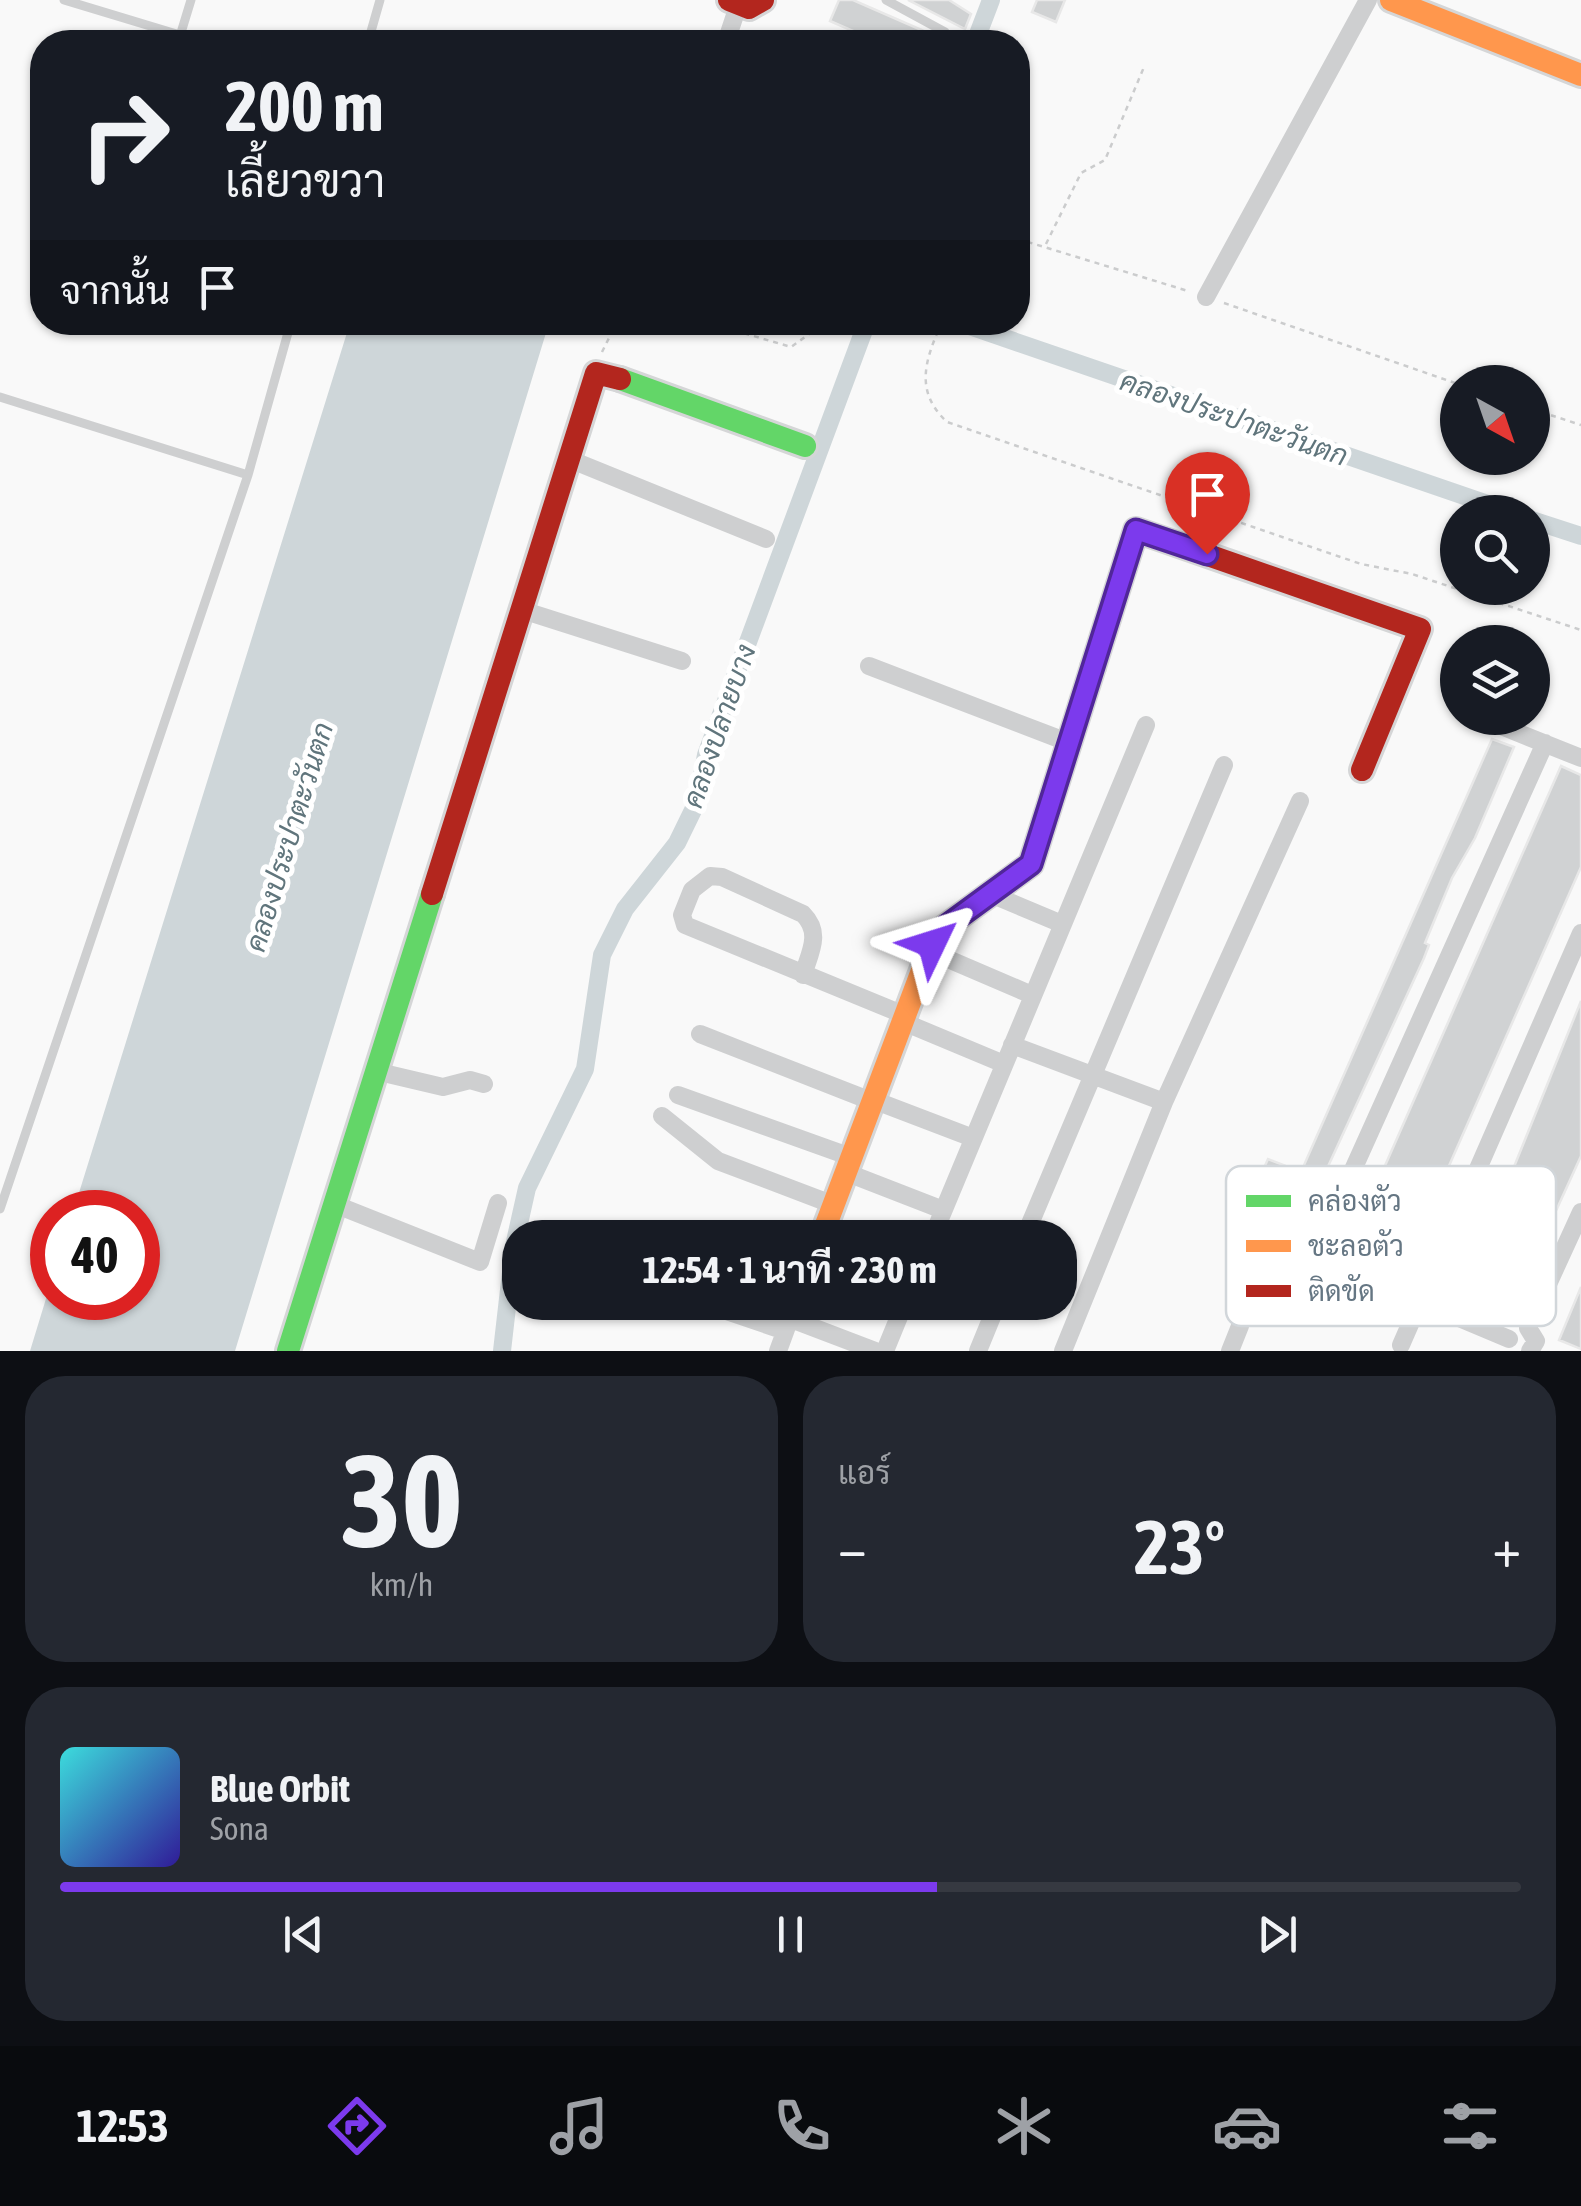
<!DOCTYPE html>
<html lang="th">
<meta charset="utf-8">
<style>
body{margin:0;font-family:"Asap Condensed",Sarabun,sans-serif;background:#242831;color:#f1f3f6;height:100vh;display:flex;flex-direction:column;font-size:38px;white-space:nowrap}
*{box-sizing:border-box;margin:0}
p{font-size:32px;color:#9ea1a6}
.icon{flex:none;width:55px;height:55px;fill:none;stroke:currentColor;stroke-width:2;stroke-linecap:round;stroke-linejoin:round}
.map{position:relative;height:1351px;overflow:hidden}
.side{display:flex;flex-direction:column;gap:25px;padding:25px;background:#0d0f14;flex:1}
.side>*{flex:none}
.hud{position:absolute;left:30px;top:30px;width:1000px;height:305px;border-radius:40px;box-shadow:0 2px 8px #0004;background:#171b24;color:#f1f3f6;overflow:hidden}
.needle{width:65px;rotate:140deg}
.buttons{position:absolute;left:1440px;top:365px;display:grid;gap:20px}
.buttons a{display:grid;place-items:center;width:110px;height:110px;border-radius:50%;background:#171b24;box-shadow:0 2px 8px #0004;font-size:50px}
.speed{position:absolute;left:30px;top:1190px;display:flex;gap:20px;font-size:50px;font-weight:700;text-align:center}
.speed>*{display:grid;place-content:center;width:130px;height:130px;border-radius:50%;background:#171b24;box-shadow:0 2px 8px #0004;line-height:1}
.speed .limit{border:15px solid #d22;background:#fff;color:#111}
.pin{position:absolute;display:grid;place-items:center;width:85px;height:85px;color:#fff;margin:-102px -42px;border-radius:50% 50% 50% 0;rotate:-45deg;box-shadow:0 0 10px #0007}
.pin .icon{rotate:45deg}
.me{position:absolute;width:110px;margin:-55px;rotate:49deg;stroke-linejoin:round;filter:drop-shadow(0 0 8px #0008)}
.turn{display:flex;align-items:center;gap:35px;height:210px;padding:0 30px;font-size:45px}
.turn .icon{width:130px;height:130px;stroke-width:2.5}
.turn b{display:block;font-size:70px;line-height:85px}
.then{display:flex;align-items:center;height:95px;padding:0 30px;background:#0003;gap:20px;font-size:38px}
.big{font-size:75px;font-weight:700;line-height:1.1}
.side .tile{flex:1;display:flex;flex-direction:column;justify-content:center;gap:15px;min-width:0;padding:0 35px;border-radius:40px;background:#242831}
.side .dial{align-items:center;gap:0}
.dial b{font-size:130px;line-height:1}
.song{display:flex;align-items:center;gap:30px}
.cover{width:120px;height:120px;border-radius:15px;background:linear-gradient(135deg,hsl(180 70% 55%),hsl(250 70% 35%))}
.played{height:10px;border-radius:5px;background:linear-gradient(90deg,#7c3aed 60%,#363941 60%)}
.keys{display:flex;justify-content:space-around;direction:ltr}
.heat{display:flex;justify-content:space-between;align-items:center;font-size:55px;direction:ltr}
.side .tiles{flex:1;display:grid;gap:25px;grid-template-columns:1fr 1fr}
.tile:last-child{grid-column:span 2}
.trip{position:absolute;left:502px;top:1220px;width:575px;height:100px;border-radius:40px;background:#171b24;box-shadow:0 2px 8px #0004;font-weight:700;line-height:100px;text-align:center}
.tabs{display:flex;height:160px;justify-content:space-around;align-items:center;background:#090b0e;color:#9ea1a6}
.tabs .icon{width:70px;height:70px}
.tabs .active{color:#7c3aed}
.tabs b{font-size:45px;color:#f1f3f6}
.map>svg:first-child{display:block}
</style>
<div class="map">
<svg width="1581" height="1351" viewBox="0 0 1581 1351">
<rect width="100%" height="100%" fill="#f9f9f9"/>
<path fill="#ced6d9" d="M350 323H549L235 1351H30L52 1279V1298H138V1212H73Z"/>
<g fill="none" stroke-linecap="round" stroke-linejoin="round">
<path stroke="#ced6d9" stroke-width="18" d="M975 42 991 0
M958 322 1511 512
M1532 520 1581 536
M502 1351 514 1246 527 1188 585 1069 602 955 625 909 677 843 697 802 706 755 867 322"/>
</g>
<path fill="#d0d2d3" stroke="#e8e8e8" stroke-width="2.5" d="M839 0H853L949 42H878L830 21Z
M908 0H949L971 14 965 29Z
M1037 0H1065L1056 22 1032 12Z
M1492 739 1514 747 1475 838 1452 878 1425 943 1429 945 1424 958 1296 1236 1267 1316 1246 1307 1270 1239 1238 1226 1244 1212 1268 1159 1301 1172Z
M1561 766 1581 775V867L1399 1279 1347 1252Z
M1581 1001V1156L1508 1316 1452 1295 1497 1209Z
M1581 1287V1349L1559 1340Z"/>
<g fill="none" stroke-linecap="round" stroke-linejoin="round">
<defs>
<path id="fast" d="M620 379 805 446
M288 1351 432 894"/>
<path id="slow" d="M1391 0 1581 75
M821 1238 932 944 945 927 1031 864 1093 667"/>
<path id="jam" d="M729 0 749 8 763 0
M1093 667 1136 530 1420 629 1362 770
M432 894 596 373 620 379"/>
</defs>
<use href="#fast" stroke="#d5d6d7" stroke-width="28"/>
<use href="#slow" stroke="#d5d6d7" stroke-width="28"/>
<use href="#jam" stroke="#d5d6d7" stroke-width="28"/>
<path stroke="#cbcccd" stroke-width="2.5" stroke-dasharray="5 5" stroke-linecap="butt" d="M1018 239 1188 291
M1046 244 1081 173 1105 160 1144 67
M1224 303 1458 384
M706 322 791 347 826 322
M942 322C925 360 914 391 947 422L1361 564 1412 574 1581 630
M602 352 617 322
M1532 409 1581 425"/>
<path stroke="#cecfd0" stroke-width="9" d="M64 0 203 42
M886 0 945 32
M180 36 191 0
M368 42 380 0
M0 397 248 475
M0 1209 248 475 291 322"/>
<path stroke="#cecfd0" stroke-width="18" d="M726 42 738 6
M1206 297 1368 0
M569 459 766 539
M522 610 682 661
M869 666 1070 743
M1501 726 1581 758
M1000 898 1062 924
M941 956 1032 995
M803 975C810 952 822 933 803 914L722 877 710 876 692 890 682 915 685 925 902 1014
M913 1026 1004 1064
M700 1034 871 1101
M1012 1045 1164 1102
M375 1071 443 1087 470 1080 484 1084
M678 1095 851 1157
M876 1101 973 1138
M662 1116 718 1161 834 1205
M858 1177 943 1210
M334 1204 480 1262 498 1203
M932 1238 1146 725
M1024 1238 1224 765
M1314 1257 1509 1339
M700 1302 785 1331
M1289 1312 1545 743
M799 1322 875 1351
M1528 1328 1581 1212
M1528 1328 1536 1341 1530 1351
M1401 1345 1581 933
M778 1351 796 1302
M885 1351 905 1302
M978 1351 998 1302
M1063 1351 1164 1102 1300 801
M1230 1351 1240 1326"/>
<use href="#fast" stroke="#63d668" stroke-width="22"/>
<use href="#slow" stroke="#ff974d" stroke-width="22"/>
<use href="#jam" stroke="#b3261e" stroke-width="22"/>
</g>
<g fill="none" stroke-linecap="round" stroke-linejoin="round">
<defs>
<path id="route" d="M932 944 945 927 1031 864 1136 530 1207 554"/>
</defs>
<use href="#route" stroke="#51269a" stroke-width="25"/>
<use href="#route" stroke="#7c3aed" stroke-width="18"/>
</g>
<g text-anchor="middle" stroke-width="10" stroke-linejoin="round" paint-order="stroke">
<g font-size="28" font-style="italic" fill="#60757c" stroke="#fff">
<text transform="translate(1234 418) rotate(19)" y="10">คลองประปาตะวันตก</text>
<text transform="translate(719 726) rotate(-71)" y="10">คลองปลายบาง</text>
<text transform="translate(289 837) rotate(-73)" y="10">คลองประปาตะวันตก</text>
</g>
</g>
<rect x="1226" y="1166" width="330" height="160" rx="15" fill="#fff" stroke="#d1d6da" stroke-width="2.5"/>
<rect x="1246" y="1195" width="45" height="12" fill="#63d668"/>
<rect x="1246" y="1240" width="45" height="12" fill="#ff974d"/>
<rect x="1246" y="1285" width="45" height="12" fill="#b3261e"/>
<g font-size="28" fill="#657683">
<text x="1308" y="1211">คล่องตัว</text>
<text x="1308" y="1256">ชะลอตัว</text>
<text x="1308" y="1301">ติดขัด</text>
</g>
</svg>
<div class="buttons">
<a><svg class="needle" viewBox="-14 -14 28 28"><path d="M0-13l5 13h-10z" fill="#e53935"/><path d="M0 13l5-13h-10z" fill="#9ea1a6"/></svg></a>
<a><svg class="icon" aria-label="search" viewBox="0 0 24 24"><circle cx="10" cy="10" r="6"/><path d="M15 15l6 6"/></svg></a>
<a><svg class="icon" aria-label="layers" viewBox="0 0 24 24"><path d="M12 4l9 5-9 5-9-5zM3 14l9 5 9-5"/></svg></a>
</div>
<div class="speed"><div class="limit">40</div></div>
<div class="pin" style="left:1207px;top:554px;background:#d93025"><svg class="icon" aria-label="arrive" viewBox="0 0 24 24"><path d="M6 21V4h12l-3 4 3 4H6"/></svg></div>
<svg class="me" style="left:932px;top:944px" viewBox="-20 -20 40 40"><path d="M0-17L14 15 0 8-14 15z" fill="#7c3aed" stroke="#fff" stroke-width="4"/></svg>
<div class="trip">12:54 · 1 นาที · 230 m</div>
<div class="hud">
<div class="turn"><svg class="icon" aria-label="right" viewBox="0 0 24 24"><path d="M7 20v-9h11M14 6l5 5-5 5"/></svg><div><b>200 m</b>เลี้ยวขวา</div></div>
<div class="then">จากนั้น<svg class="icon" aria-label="arrive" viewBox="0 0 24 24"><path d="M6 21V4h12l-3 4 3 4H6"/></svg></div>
</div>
</div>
<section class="side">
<div class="tiles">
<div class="tile dial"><b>30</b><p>km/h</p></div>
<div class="tile"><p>แอร์</p>
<div class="heat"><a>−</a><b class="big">23°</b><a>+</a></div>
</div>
<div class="tile">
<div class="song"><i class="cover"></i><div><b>Blue Orbit</b><p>Sona</p></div></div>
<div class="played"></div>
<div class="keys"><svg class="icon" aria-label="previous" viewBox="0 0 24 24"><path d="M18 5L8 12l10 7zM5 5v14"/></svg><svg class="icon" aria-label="pause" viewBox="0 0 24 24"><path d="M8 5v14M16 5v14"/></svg><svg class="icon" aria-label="next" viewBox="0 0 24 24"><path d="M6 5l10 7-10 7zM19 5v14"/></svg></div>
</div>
</div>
</section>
<nav class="tabs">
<b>12:53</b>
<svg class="icon active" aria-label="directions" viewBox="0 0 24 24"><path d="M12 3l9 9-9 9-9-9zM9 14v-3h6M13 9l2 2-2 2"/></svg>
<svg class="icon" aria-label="music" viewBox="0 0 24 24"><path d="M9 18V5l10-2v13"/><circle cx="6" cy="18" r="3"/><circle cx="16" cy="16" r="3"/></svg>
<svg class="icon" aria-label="phone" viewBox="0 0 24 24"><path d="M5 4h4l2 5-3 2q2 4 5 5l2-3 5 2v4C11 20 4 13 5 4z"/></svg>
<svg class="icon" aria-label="climate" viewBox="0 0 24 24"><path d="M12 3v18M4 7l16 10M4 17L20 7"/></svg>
<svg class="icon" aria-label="car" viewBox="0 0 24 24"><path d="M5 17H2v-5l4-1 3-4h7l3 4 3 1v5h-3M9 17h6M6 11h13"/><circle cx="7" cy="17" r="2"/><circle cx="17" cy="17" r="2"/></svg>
<svg class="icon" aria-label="filters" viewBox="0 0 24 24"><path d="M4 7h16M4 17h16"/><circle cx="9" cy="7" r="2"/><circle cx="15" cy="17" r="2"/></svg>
</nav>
